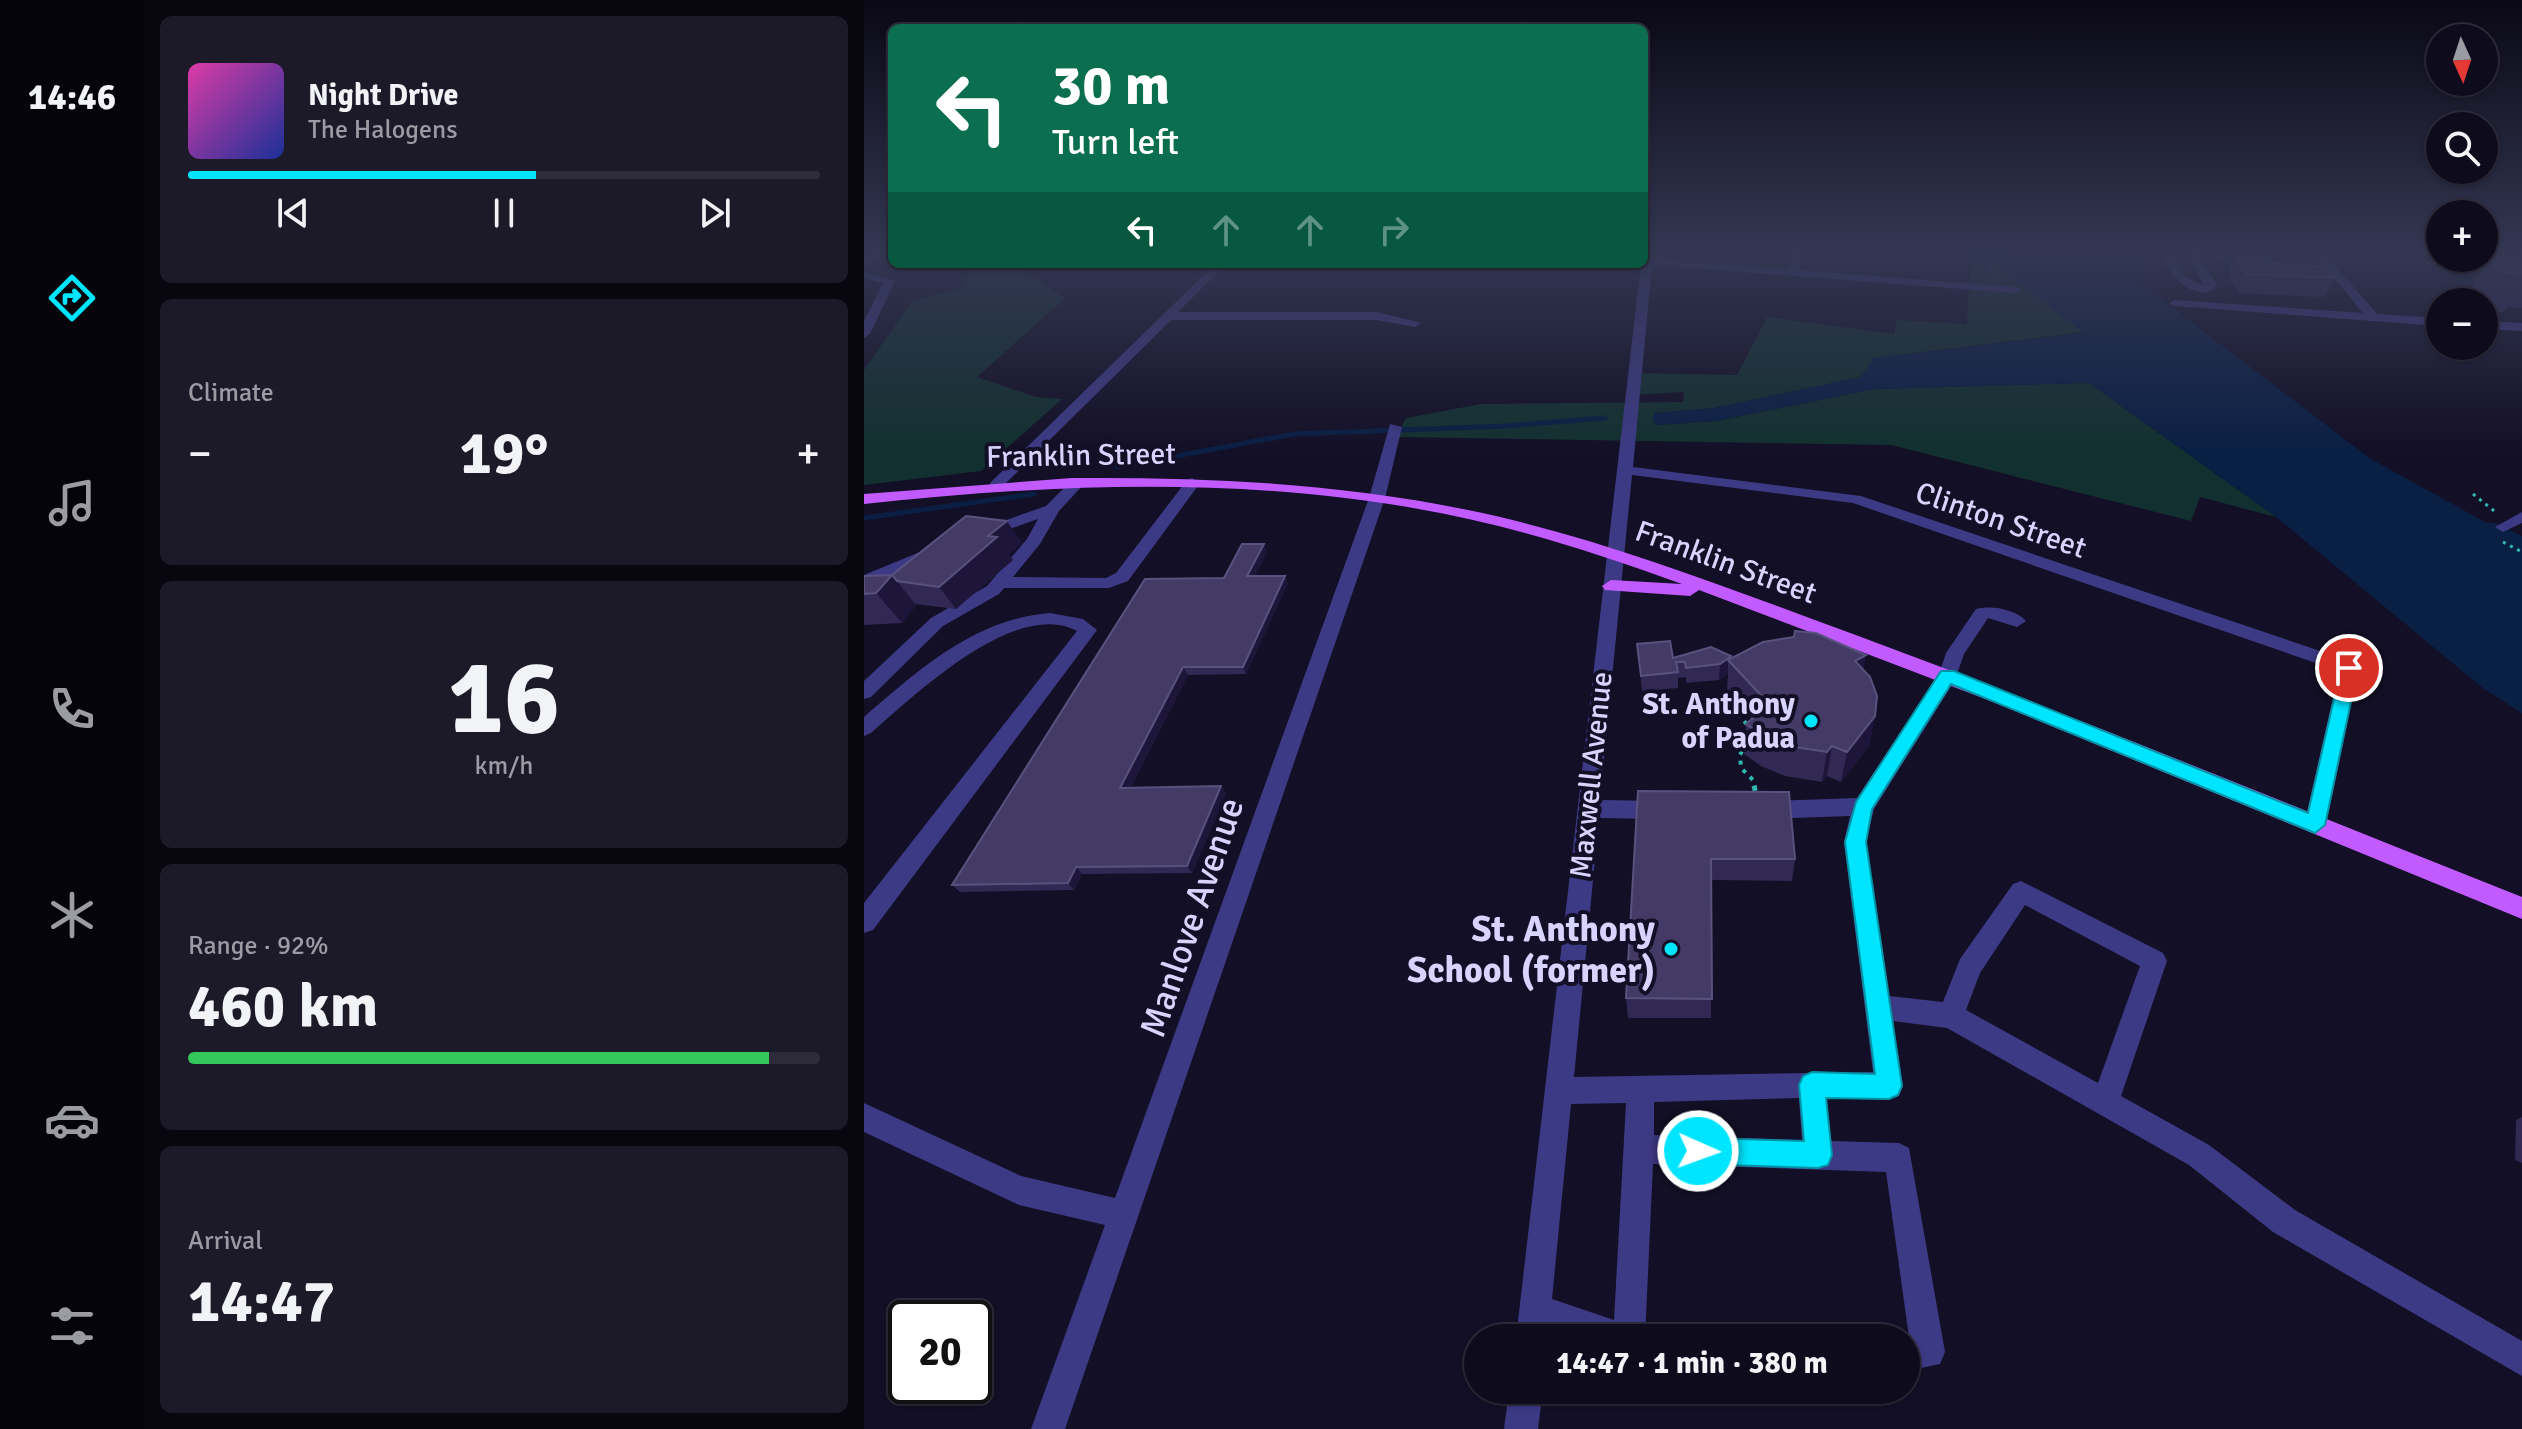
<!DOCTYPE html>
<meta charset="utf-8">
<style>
body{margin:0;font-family:Signika,sans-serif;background:#1c1929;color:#f1f3f6;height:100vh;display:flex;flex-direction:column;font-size:30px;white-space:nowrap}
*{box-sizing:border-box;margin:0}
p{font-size:26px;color:#9b9ba3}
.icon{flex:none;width:44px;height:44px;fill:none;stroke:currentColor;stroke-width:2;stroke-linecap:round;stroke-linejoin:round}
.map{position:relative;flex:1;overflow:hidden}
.side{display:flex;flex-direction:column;gap:16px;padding:16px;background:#08060f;width:720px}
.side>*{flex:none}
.banner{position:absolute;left:24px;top:24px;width:760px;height:244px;border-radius:12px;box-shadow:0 2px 6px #0004,0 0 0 2px #2e2b3b;background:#0b6e4f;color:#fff;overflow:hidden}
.needle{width:52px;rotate:177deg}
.fabs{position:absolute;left:1562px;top:24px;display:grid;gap:16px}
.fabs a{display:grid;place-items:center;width:72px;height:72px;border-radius:50%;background:#0e0b1c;box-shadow:0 2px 6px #0004,0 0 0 2px #2e2b3b;font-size:40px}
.speed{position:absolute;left:24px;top:1300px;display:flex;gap:16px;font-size:40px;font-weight:700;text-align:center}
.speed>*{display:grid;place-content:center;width:104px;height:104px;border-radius:50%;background:#0e0b1c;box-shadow:0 2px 6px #0004,0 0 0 2px #2e2b3b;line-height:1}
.speed .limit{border:4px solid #111;border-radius:12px;background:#fff;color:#111}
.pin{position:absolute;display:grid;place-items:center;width:68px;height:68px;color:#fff;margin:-34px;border:4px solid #fff;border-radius:50%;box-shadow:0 2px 8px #0007}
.me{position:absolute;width:88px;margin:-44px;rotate:92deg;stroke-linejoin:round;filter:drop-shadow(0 0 6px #0008)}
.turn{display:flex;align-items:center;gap:28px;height:168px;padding:0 32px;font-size:36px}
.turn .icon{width:104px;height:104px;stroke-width:2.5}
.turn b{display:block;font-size:56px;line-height:68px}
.lanes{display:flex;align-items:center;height:76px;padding:0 32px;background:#0003;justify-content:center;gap:40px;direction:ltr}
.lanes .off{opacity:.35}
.big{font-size:60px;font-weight:700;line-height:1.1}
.side .card{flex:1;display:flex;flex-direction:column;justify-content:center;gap:12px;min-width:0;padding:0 28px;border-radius:12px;background:#1c1929}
.side .dial{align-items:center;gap:0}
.dial b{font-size:104px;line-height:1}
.song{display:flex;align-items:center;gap:24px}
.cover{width:96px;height:96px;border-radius:12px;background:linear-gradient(135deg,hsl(320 70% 55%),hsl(230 70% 35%))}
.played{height:8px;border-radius:4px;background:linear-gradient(90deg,#00e5ff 55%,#2e2b3b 55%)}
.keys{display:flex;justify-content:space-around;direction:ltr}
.heat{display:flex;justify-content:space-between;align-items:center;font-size:44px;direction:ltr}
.charge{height:12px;border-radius:6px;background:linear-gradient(90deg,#34c759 92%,#2e2b3b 0)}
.trip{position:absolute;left:600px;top:1324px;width:456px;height:80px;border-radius:40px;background:#0e0b1c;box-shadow:0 2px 6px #0004,0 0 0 2px #2e2b3b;font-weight:700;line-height:80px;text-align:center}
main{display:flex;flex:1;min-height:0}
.tab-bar{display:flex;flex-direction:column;width:144px;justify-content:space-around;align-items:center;background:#06040b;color:#9b9ba3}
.tab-bar .icon{width:56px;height:56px}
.tab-bar .current{color:#00e5ff}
.tab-bar b{font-size:36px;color:#f1f3f6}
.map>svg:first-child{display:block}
</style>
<main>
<nav class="tab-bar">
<b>14:46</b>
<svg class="icon current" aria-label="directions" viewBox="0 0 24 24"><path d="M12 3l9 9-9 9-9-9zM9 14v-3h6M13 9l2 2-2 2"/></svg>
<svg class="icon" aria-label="music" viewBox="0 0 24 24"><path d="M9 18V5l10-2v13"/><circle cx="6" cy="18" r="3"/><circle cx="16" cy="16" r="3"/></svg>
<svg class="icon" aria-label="phone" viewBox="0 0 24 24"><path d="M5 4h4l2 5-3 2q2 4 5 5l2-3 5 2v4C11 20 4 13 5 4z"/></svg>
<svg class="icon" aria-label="climate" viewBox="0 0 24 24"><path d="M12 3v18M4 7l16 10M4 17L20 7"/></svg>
<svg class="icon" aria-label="car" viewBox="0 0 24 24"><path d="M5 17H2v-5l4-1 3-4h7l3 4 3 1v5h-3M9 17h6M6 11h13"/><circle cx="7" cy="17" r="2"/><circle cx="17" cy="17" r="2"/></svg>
<svg class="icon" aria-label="filters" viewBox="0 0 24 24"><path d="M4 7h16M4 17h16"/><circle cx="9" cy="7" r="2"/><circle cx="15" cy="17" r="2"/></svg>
</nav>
<section class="side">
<div class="card">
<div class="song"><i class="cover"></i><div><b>Night Drive</b><p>The Halogens</p></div></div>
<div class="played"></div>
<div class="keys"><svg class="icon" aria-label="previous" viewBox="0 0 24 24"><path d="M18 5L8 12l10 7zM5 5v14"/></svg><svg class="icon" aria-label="pause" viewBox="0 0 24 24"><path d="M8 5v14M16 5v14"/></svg><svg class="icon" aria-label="next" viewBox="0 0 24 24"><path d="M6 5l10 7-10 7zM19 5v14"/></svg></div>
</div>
<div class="card"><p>Climate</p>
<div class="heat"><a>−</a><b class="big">19°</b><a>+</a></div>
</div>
<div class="card dial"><b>16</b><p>km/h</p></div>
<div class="card"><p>Range · 92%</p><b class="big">460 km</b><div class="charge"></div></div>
<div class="card"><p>Arrival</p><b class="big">14:47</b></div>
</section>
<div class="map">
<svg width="1658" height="1429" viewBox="0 0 1658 1429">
<rect width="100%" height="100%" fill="#130f26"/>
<path fill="#12302f" d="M1107 252H1141L1136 268 1221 332 1010 358 997 377 850 408 792 413V425L852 421 1010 389 1225 383 1412 517 1336 497 1327 521 1027 445 532 437 542 418 617 404 819 402 820 392 765 395 766 373 873 375 903 317 1030 334 1033 320 1103 324Z
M112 264H146L201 298 113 377 172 397 198 399 117 471 0 485V370L49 300 94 289Z"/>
<path fill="#0a1f44" d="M1141 252H1276L1275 282 1507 459 1623 523H1631L1658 536V713L1620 689 1412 517 1225 383 1010 389 852 421 792 425 788 419 791 413 850 408 997 377 1010 358 1220 333 1136 268Z"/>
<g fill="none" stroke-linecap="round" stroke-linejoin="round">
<path stroke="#0a1f44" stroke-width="5" d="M253 467 430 434 642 426 741 418
M0 518 170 494"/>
<path stroke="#2fb8b0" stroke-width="2" stroke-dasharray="2 4" stroke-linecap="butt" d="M1123 252 1129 276
M1400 252 1409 264
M1566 252 1576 255
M1631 252 1640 259
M1583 258 1594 262
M1363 261 1371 272
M1563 263 1600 264 1623 270"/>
<path stroke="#2fb8b0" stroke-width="3" stroke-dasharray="3 5" stroke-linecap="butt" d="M1609 494 1634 514
M1639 542 1658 552"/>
<path stroke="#2fb8b0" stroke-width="4" stroke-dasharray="4 6" stroke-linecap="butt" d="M869 695 870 709 885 727
M882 742 876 755 877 768 889 780 891 788"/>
<path stroke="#2fb8b0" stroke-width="5" stroke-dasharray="5 7" stroke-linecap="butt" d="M890 786 892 794"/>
<path fill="#3d3a85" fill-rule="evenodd" d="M8 252H19L0 267V259Z
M930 252H940L935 270 1151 287 1157 290 1151 293 788 265 769 467 997 496 1492 663 1495 668 1462 825 1459 831 1451 834 1443 831 1440 825 1475 671 989 503 768 475 736 800 799 801 807 804 810 810 807 816 799 819 735 818 710 1077 1009 1072 980 842 986 816 903 819 895 816 892 810 895 804 903 801 993 798 1075 674 1082 653 1112 609C1127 605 1151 609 1162 621L1153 627 1124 618 1100 654 1091 680 1010 809 1002 842 1025 996 1079 1002 1096 959 1149 884 1157 881 1299 953 1303 961 1257 1096 1345 1145 1431 1210 1658 1341V1376L1409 1232 1325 1165 1083 1028 1029 1021 1039 1086 1035 1096 1025 1100 963 1098 967 1141 1035 1143 1045 1148 1081 1352 1076 1364 1042 1371 1041 1338 1045 1337 1022 1172 789 1164 781 1338H708L685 1330 684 1338H652L777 264 783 258 925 269ZM1161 905 1276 966 1234 1083 1102 1010 1116 973ZM935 1098 938 1140 790 1135V1102ZM762 1103 750 1320 688 1299 707 1104Z
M1297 252H1307L1320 276 1340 286 1323 252H1333L1353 286 1342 293C1315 289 1307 276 1297 252Z
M1449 252H1459L1513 314 1576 318V326L1311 306 1305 303 1311 300 1499 313Z
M351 264H362L314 312H513L557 323 551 327 513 320H307L136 489H126V483Z
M0 272 31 281 6 334 0 338V321L19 283 0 278Z
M1620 321 1658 323V331L1620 329Z
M526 424 538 427 521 498 201 1429H167L241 1225 155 1205 0 1132V1103L157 1176 251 1198 505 498Z
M213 478 221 483 195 511 176 544 149 577 242 578 252 573 323 480 328 478 336 483 264 581 245 588H140L135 594 79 626 7 697 0 699V681L67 618 123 586 163 539 174 519 120 538 112 533 114 530 182 506 208 480Z
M1658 512V523L1639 532 1631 527Z
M68 547 74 548V556L0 586V575Z
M186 613 219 619 233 630 9 930 0 933V903L213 631C151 598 50 696 7 733L0 736V717C55 670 110 619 186 613Z
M645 1390H679L674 1429H640Z"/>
<path fill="#c25bff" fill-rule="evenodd" d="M208 478C341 477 473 483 604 510 736 537 863 588 989 634 1214 717 1435 809 1658 897V919L1124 700 835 590 826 596 741 590 738 586 747 580 818 584C749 559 680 536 609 520 410 475 202 482 0 504V494Z"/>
</g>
<path fill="#312854" d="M1346 252H1382L1379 258 1470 278 1461 297 1375 293 1364 276 1371 259 1354 258Z
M1643 252H1658V308L1643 307 1639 312 1620 310V302H1607L1610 298 1604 293 1627 256 1644 257 1641 255Z
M158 543 145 554 149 560 92 609 51 604 52 605 38 623 0 625V576L28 575Z
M400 544 403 552 391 576 424 583 382 674 324 675 266 788 357 786 362 794 328 873 218 874 210 890 96 892 88 885Z
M773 644 809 658 867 656V658L1002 655 999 670 1011 716 1005 746 977 782 963 776 958 782 921 776 897 766 880 754 882 724 888 719 863 690 864 674 855 680 822 683V677L814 678V688L778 691Z
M774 791 931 859 928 881 847 880V1018H764L762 998Z
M1658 1117V1163L1651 1160 1652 1120Z"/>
<path fill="#1d163a" d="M143 521 158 543 145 554 149 560 92 609 75 587 124 536Z
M400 544 403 552 387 584 383 576Z
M28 575 52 605 38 623 12 593Z
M421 576 424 583 382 674 379 667Z
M1002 655 996 685 991 661Z
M867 656V663L864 660V674L855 680 856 664Z
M319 667 324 675 262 795 256 788Z
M1011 716 1005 746 977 782 983 752Z
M968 746 963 776 958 782 963 752Z
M357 786 362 794 328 873 323 866Z
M212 867 218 874 210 890 204 883Z"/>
<path fill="#433a66" stroke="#5a527e" stroke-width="2" d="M1627 256 1658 258V269L1657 268 1658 274 1636 272 1630 266 1639 267Z
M1372 258 1397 259 1399 262 1462 267 1470 278 1383 274Z
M102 516 143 521 124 536 133 537 75 587 33 581 28 575Z
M378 544H400L383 576H421L379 667H319L256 788 357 786 323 866 212 867 204 883 88 885 281 579 360 578Z
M28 575 12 593 0 594V576Z
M931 631 952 633 1002 655 991 661 1006 677 1013 696 1011 716 983 752 968 746 963 752 924 746 899 736 882 724 905 704 864 660 899 642 930 637Z
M806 641 809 658 847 647 867 656 856 664 822 668 821 662H812L814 672 777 676 773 644Z
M774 791 925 792 931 859H847L848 999 762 998Z"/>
<linearGradient id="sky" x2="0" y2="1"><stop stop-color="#0a0815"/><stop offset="0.56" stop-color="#333752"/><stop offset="1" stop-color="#333752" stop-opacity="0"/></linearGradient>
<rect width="1658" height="452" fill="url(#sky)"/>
<path fill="#00e5ff" stroke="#0095a6" stroke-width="2" d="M1485 662 1494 668 1461 825 1451 833 1087 684 1008 809 1002 842 1038 1086 1034 1095 1025 1099 962 1098 968 1155 964 1165 954 1168 834 1164 825 1160 821 1151 825 1141 834 1138 940 1141 935 1085 939 1076 948 1072 1011 1074 981 842 992 802 1077 671H1090L1444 813 1477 668Z"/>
<g fill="#00e5ff" stroke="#130f26" stroke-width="3">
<circle cx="947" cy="721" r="8"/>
<circle cx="807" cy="949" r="8"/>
</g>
<g text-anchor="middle" stroke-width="8" stroke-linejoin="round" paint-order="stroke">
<g font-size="30" fill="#d9d4ff" stroke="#130f26">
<text transform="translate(217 455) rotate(-1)" y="10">Franklin Street</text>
<text transform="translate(1137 520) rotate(19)" y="10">Clinton Street</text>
<text transform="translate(862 562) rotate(20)" y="10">Franklin Street</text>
<text transform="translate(727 775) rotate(-84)" y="10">Maxwell Avenue</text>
</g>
<g font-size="30" font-weight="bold" fill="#d9d4ff" stroke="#130f26" text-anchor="end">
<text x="931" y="714">St. Anthony<tspan x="931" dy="34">of Padua</tspan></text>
</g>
<g font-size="36" fill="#d9d4ff" stroke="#130f26">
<text transform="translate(327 917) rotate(-71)" y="13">Manlove Avenue</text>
</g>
<g font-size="36" font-weight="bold" fill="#d9d4ff" stroke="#130f26" text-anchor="end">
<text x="791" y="941">St. Anthony<tspan x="791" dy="41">School (former)</tspan></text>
</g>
</g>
</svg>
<div class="fabs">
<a><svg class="needle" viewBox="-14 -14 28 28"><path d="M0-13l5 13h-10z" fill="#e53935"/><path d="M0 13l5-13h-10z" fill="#9b9ba3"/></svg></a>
<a><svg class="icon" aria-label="search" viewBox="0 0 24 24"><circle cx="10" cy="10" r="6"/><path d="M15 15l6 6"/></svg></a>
<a>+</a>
<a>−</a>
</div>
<div class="speed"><div class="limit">20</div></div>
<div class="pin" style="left:1485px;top:668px;background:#d93025"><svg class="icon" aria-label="arrive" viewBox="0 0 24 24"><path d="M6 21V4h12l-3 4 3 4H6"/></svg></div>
<svg class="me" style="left:834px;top:1151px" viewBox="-20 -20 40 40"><circle r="17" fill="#00e5ff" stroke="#fff" stroke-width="3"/><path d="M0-11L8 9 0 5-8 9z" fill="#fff"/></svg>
<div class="trip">14:47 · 1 min · 380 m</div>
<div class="banner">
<div class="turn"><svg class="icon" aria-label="left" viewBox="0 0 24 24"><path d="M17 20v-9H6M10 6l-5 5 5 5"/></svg><div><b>30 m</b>Turn left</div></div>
<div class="lanes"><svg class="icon" aria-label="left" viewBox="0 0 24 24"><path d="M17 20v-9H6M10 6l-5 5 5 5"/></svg><svg class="icon off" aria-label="ahead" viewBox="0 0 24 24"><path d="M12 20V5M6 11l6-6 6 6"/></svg><svg class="icon off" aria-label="ahead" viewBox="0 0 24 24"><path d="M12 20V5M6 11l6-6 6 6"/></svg><svg class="icon off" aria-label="right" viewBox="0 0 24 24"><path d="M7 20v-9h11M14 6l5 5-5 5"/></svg></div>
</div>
</div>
</main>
